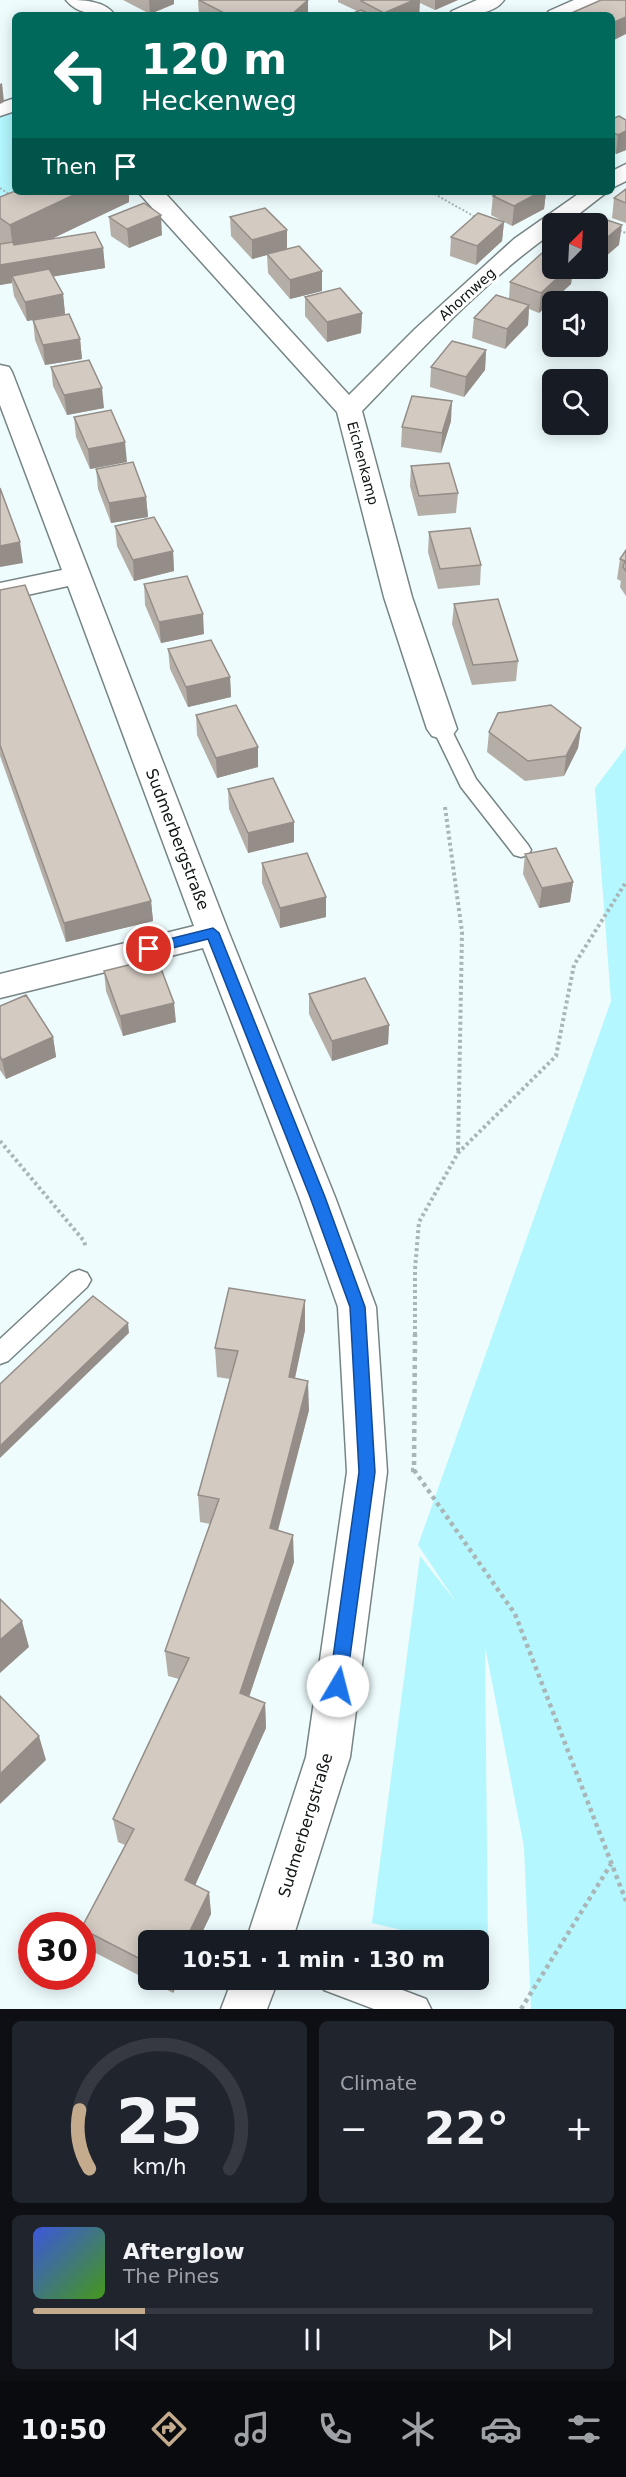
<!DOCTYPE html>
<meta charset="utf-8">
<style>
body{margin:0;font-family:"DejaVu Sans",sans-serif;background:#20242c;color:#f1f3f6;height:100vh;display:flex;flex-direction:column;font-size:22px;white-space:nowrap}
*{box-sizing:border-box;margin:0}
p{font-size:20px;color:#9ea1a6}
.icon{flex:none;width:33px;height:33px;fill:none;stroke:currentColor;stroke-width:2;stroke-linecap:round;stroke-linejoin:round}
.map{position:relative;height:2009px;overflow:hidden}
.drawer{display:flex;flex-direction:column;gap:12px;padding:12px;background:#0d0f14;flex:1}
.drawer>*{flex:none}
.guide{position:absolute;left:12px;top:12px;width:603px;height:183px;border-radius:9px;box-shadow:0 3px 15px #0003;background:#00695c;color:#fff;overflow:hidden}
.needle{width:39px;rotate:24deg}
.tools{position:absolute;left:542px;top:213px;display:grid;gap:12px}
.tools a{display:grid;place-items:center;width:66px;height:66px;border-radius:9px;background:#171b24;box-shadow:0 3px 15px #0003;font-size:30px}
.speed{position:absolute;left:18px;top:1912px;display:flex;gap:12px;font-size:30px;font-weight:700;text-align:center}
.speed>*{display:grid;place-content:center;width:78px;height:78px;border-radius:50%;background:#171b24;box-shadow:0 3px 15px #0003;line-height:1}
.speed .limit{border:9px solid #d22;background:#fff;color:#111}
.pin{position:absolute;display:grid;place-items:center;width:51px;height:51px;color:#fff;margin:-26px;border:3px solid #fff;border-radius:50%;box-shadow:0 2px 6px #0007}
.me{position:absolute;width:66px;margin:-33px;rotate:8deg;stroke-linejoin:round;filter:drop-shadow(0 0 4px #0008)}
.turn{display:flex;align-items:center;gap:21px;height:126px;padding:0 30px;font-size:27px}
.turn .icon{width:78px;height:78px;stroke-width:2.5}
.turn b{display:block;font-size:42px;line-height:51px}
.then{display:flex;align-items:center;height:57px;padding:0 30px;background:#0003;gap:12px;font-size:22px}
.big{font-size:45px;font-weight:600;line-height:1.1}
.drawer .tile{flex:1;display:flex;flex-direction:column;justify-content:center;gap:9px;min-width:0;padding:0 21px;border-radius:9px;background:#20242c}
.drawer .dial{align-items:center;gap:0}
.dial svg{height:156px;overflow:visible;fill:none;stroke:#363941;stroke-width:7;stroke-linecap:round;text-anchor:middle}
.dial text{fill:#f1f3f6;stroke:none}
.song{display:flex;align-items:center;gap:18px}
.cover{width:72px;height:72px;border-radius:9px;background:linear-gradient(135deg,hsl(230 70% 55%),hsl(100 70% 35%))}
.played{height:6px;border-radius:3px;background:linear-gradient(90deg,#c4ab8e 20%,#363941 20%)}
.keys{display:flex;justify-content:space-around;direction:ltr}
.heat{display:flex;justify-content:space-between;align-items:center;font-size:33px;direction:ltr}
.drawer .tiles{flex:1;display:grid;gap:12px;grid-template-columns:1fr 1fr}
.tile:last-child{grid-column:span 2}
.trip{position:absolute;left:138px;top:1930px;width:351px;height:60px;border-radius:9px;background:#171b24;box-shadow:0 3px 15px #0003;font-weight:600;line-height:60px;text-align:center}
.dock{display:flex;height:96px;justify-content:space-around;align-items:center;background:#090b0e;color:#9ea1a6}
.dock .icon{width:42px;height:42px}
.dock .on{color:#c4ab8e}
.dock b{font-size:27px;color:#f1f3f6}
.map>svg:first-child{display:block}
</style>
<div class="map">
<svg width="626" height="2009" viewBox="0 0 626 2009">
<rect width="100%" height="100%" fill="#eefcfe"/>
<path fill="#b4f7fe" d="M15 107V192L0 205V113Z
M626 747V2009H531L524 1847 485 1646 488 1951 479 1949 478 1941H447L372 1923 420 1556 456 1602 418 1545 611 1001 595 788Z"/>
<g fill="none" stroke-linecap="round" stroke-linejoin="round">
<defs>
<path id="service" d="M442 723 449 725 476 779 528 845 531 850 528 855 521 857 514 855 461 787 433 729 435 725Z
M79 1270 87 1273 91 1280 87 1287 8 1361 0 1364V1339L71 1273Z
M319 1980H376L426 1999 431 2009H374L324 1990Z"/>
<path id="minor" d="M66 0C83 0 104 0 115 15 98 15 78 15 66 0Z
M477 0H504C493 16 466 15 449 15L452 11Z
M574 0H601C590 16 563 15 546 15L549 11Z
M15 98V111L0 116V103Z
M626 164V181L612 188V171Z
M138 192H164L349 395 415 329 514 239 581 192H607L566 224H552V233C483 282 420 351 362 411L412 597 457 729 452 736 442 739 432 736 427 729 384 597 337 412Z
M0 365 9 367 12 372 229 933 335 1197 376 1307 387 1472 350 1757 292 1941H246L306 1757 347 1472 338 1307 299 1197 203 948 0 998V974L194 926 68 586 0 601V583L62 570 0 405Z
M232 1980H278L267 2009H221Z"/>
</defs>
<use href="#service" stroke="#778485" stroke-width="3"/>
<use href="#minor" stroke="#778485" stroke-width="3"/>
<path stroke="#aab5b7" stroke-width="2" stroke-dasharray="2 2" stroke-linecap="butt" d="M0 188 12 196
M431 192 477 218
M616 229 626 233"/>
<path stroke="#aab5b7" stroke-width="4" stroke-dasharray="3 3" stroke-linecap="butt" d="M445 807 462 932 458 1152
M0 1141 84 1241 86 1248
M415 1335V1269L419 1222 458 1153 556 1056 574 965 626 882"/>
<path stroke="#aab5b7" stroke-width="4.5" stroke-dasharray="4 4" stroke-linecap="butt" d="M411 1470H414L415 1334
M414 1470 515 1614 626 1901
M521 2009 611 1864"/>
<use href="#service" fill="#fff" fill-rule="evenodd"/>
<use href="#minor" fill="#fff" fill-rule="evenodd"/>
</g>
<path fill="#b5aea7" d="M123 0H174V4L150 14Z
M198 0H308V15H199Z
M338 0H458L435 10 420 3 419 15H348L357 11 338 2Z
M612 119 626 120V150L616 154 612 152Z
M626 189V223L612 218 614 198Z
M15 192H129V202L51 239 103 248 105 268 53 276 63 294 65 314 80 339 82 359 45 365 35 340 33 320 27 321 14 296 12 283 0 285V197Z
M500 192H546L544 209 512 226 491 215 493 196Z
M109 217 162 235 129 248 111 236Z
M230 217 287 249 322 271V291L290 299 268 273 267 255 252 259 231 236Z
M504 222 502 241 476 265 450 256 451 237Z
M552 268H573L571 284 539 313 529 309 528 325 505 349 472 338 474 318 509 299 510 282Z
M579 268H591L588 272Z
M305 297 362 313 361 333 327 342 305 316Z
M486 350 485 370 464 397 430 387 431 367Z
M51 367 104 408 67 415 53 386Z
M74 417 127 462 90 469 76 437Z
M451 421 441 453 401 447 402 427Z
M411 466 458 493 456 513 418 516 410 486Z
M96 469 146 497 148 517 111 523 98 489Z
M115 526 173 551 174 571 134 581 117 546Z
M429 532 481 565 480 585 438 589 428 552Z
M626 550V596L620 587 621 581 617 579 620 559Z
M144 584 204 634 161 643 145 605Z
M0 590 151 901 153 921 66 942 0 756Z
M454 604 518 661 516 681 472 685 452 624Z
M168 649 230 677 231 697 188 707 170 669Z
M196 715 258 747V767L217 778 197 735Z
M581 728 578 748 564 776 525 781 487 752 489 732Z
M228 789 294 842 248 853 229 809Z
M525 854 573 882 570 902 539 908 523 874Z
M262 863 326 917 280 928 262 883Z
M104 971 176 1022 123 1036 106 991Z
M309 994 389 1025 388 1044 332 1061 309 1014Z
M0 1006 53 1037 56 1057 6 1079 0 1070Z
M305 1330 295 1378 309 1410 278 1531 294 1562 249 1697 265 1703 266 1728 195 1885 209 1892 211 1914 198 1941H148V1980H179L173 1993 88 1949 82 1930V1927L125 1845 118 1842 113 1819 179 1679 168 1676 165 1651 210 1524 200 1522 198 1495 230 1379 217 1377 215 1348Z"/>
<path fill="#948d88" d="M149 0H174V4L150 14Z
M308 0V15H291Z
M414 0H420L419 15H384V13Z
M435 0H458L435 10Z
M626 17V34L612 41V23Z
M2 83 4 102 0 104V84Z
M626 131V150L616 154 618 135Z
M80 192H129V202L14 257 10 225Z
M540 192H546L544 209 512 226 514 206Z
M161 215 162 235 129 248 127 229Z
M504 222 502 241 476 265 477 246Z
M622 225 619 245 597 264V246Z
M287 230V250L267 254V255L252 259V240Z
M103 248 105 268 15 283 12 276V283L0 285V265Z
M568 268H573L571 284 539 313 541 293Z
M322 271V291L290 299V280Z
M63 294 65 314 27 321 25 302Z
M529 305 528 325 505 349 507 329Z
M362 313 361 333 327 342V322Z
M80 339 82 359 45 365 43 345Z
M486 350 485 370 464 397 466 377Z
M102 388 104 408 67 415 64 395Z
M452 401 451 421 441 453 442 433Z
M125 442 127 462 90 469 88 449Z
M146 497 148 517 111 523 109 503Z
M20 542 23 563 0 567V546Z
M173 551 174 571 134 581 133 560Z
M203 614 204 634 161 643 159 622Z
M230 677 231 697 188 707 186 687Z
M581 728 578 748 564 776 566 756Z
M258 747V767L217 778 216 758Z
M294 822V842L248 853V833Z
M573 882 570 902 539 908 542 888Z
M326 897V917L280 928V908Z
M151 901 153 921 66 942 64 923Z
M174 1003 176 1022 123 1036 120 1016Z
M389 1025 388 1044 332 1061V1041Z
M53 1037 56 1057 6 1079 2 1060Z
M305 1300V1330L289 1406V1377Z
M128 1323 129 1333 0 1458V1446Z
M308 1381 309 1410 271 1556 270 1528Z
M293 1535 294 1562 242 1718 240 1693Z
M22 1621 29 1647 0 1673V1640Z
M265 1703 266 1728 188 1901 185 1880Z
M39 1736 46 1760 0 1804V1774Z
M209 1892 211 1914 198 1941H185Z
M170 1980H179L173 1993Z"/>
<path fill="#d3cac2" stroke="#948d88" stroke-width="1.5" d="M199 0H308L291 15H228Z
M364 0H414L384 13 361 1Z
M601 0H626V17L612 23V15H567Z
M361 10 371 15H348Z
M619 116 626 120V131L618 135 612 132V119Z
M626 189V203L614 198Z
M15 191V192H80L10 225 0 218V197Z
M500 192H540L514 206 493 196Z
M144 203 161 215 127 229 109 217Z
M265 208 287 230 252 240 230 217Z
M478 213 504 222 477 246 451 237Z
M592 215 622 225 597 246V224H581Z
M95 232 103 248 0 265V244L13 242 14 245Z
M299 246 322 271 290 280 267 254Z
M542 253 552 257V268H568L541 293 510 282Z
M49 269 63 294 25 302 12 276Z
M340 288 362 313 327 322 305 297Z
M496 295 529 305 507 329 474 318Z
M69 314 80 339 43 345 33 320Z
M452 341 486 350 466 377 431 367Z
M89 360 102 388 64 395 51 367Z
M412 396 452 401 442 433 402 427Z
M111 410 125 442 88 449 74 417Z
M133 462 146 497 109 503 96 469Z
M449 463 458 493 419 496 411 466Z
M0 488 20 542 0 546Z
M154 517 173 551 133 560 115 526Z
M470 528 481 565 440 569 429 532Z
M626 550V571L623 567 625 561 620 559Z
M187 576 203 614 159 622 144 584Z
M25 585 151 901 64 923 0 745V590Z
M498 599 518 661 473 665 454 604Z
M211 640 230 677 186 687 168 649Z
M236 705 258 747 216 758 196 715Z
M551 705 581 728 566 756 528 761 489 732 498 713Z
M273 778 294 822 248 833 228 789Z
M556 848 573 882 542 888 525 854Z
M307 853 326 897 280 908 262 863Z
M157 958 174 1003 120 1016 104 971Z
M365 978 389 1025 332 1041 309 994Z
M26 995 53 1037 2 1060 0 1056V1006Z
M229 1288 305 1300 289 1377 308 1381 270 1528 293 1535 240 1693 265 1703 185 1880 209 1892 185 1941H148V1963L82 1929V1927L134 1829 113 1819 189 1658 165 1651 219 1499 198 1495 238 1351 215 1348Z
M93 1296 128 1323 0 1446V1384Z
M0 1599 22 1621 0 1640Z
M0 1696 39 1736 0 1774Z"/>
<path fill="#1a73e8" stroke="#114b97" stroke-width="1.5" d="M213 928 219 933 325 1197 365 1307 375 1472 346 1686 344 1692 338 1694 331 1692 329 1686 359 1472 350 1307 310 1197 208 939 149 954 142 949 149 944Z"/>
<g text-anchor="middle" stroke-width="6" stroke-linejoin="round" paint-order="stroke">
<g font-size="14" fill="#0e1313" stroke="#fff">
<text transform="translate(467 294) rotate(-42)" y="5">Ahornweg</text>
<text transform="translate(363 463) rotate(75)" y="5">Eichenkamp</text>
</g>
<g font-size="16" fill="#0e1313" stroke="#fff">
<text transform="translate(178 839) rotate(69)" y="6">Sudmerbergstraße</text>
<text transform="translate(305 1825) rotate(-73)" y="6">Sudmerbergstraße</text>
</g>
</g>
</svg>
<div class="tools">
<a><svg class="needle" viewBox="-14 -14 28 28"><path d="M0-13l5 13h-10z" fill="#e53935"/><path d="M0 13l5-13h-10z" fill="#9ea1a6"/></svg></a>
<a><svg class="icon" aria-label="sound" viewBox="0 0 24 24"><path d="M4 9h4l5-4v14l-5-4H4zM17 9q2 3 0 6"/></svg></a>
<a><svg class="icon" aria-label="search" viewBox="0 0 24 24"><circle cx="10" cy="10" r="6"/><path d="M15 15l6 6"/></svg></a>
</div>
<div class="speed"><div class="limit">30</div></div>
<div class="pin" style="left:149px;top:949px;background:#d93025"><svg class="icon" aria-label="arrive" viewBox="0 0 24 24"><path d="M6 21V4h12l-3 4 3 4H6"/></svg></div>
<svg class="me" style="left:338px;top:1686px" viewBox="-20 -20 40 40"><circle r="19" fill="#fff"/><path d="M0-13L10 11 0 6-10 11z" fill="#1a73e8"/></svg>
<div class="trip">10:51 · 1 min · 130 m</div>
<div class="guide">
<div class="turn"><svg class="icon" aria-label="left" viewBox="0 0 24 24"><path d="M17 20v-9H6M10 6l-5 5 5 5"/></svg><div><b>120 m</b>Heckenweg</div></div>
<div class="then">Then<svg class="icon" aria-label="arrive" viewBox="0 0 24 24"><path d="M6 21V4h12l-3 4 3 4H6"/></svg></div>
</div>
</div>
<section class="drawer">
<div class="tiles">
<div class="tile dial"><svg viewBox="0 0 100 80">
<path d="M14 69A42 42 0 1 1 86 69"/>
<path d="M14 69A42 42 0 0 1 9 39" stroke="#c4ab8e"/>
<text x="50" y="56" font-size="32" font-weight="700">25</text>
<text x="50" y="72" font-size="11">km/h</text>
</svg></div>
<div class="tile"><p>Climate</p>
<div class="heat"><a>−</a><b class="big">22°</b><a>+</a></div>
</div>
<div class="tile">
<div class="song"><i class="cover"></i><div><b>Afterglow</b><p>The Pines</p></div></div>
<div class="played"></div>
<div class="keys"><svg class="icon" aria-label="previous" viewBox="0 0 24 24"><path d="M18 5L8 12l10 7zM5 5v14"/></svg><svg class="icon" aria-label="pause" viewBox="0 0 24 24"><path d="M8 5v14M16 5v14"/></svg><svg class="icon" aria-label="next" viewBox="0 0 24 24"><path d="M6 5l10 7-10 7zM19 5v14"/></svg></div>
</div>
</div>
</section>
<nav class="dock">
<b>10:50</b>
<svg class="icon on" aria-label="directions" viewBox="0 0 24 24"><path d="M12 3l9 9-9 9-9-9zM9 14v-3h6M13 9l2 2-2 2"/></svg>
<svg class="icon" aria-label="music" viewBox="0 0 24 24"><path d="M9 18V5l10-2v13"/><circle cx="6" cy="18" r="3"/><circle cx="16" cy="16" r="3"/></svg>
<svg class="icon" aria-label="phone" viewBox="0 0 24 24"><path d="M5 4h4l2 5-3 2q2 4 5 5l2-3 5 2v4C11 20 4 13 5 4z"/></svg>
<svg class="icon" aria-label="climate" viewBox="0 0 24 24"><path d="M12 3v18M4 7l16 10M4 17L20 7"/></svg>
<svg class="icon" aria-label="car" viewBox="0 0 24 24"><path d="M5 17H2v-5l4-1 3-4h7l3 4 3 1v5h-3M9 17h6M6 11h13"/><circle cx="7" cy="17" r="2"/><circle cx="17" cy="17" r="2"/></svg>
<svg class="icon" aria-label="filters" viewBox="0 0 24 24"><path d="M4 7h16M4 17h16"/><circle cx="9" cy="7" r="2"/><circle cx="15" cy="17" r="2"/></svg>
</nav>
